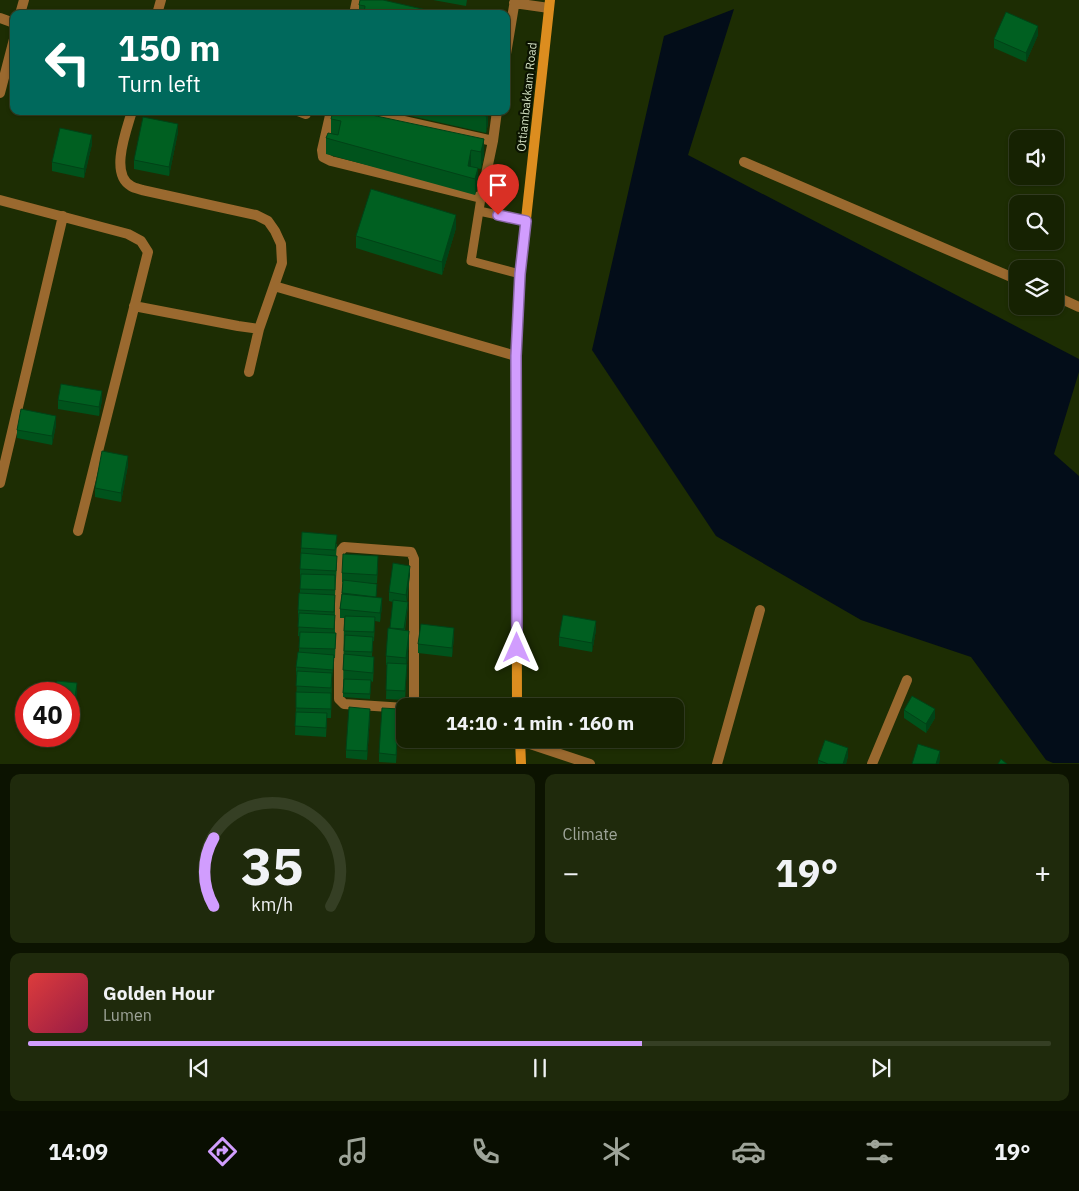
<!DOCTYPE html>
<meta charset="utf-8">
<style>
body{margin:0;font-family:"IBM Plex Sans",sans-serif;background:#1f2a0c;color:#f1f3f6;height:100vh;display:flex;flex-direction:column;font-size:19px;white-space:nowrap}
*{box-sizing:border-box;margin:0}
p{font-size:16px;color:#9ea499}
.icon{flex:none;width:28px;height:28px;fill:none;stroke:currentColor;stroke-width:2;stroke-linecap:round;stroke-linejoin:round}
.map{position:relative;height:764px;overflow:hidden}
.details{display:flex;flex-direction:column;gap:10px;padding:10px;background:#0c1301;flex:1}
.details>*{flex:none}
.hud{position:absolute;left:10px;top:10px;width:500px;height:105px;border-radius:10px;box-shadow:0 1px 4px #0004,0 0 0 1px #353f24;background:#00695c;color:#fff;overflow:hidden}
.buttons{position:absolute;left:1009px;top:130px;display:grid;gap:10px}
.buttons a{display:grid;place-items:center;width:55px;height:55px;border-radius:10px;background:#162202;box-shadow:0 1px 4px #0004,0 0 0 1px #353f24;font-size:25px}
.speed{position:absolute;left:15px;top:682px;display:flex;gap:10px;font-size:25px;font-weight:700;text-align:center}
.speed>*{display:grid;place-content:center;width:65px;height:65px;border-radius:50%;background:#162202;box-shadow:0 1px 4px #0004,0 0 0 1px #353f24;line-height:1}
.speed .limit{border:8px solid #d22;background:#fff;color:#111}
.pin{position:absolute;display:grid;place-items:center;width:42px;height:42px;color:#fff;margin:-51px -21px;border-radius:50% 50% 50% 0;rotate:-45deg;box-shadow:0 0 5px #0007}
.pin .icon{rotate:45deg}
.me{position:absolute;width:55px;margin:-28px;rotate:0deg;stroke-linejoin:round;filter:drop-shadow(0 0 4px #0008)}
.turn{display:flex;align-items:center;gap:18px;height:105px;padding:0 25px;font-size:22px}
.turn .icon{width:65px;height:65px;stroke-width:2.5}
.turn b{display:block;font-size:35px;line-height:42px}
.big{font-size:38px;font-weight:700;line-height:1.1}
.details .tile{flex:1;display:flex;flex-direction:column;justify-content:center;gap:8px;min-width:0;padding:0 18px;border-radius:10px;background:#1f2a0c}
.details .dial{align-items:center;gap:0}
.dial svg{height:130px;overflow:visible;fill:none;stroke:#353f24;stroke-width:7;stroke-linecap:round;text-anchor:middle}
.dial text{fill:#f1f3f6;stroke:none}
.song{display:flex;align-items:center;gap:15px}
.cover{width:60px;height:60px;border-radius:8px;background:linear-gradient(135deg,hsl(0 70% 55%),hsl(340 70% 35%))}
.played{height:5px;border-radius:2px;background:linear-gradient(90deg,#d19dfe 60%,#353f24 60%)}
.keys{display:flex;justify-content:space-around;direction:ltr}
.heat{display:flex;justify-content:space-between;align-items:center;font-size:28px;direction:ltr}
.details .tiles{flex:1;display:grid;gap:10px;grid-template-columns:1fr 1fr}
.tile:last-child{grid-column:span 2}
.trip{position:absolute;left:396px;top:698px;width:288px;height:50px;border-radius:10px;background:#162202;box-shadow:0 1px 4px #0004,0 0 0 1px #353f24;font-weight:700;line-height:50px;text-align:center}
.dock{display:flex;height:80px;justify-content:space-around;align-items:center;background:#090e01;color:#9ea499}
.dock .icon{width:35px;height:35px}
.dock .active{color:#d19dfe}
.dock b{font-size:22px;color:#f1f3f6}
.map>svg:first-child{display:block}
</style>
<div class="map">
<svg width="1079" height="764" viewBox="0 0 1079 764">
<rect width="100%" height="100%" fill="#1d2d03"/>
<path fill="#030d19" d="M734 9 688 155 1079 359V372L1054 454 1079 476V763H1053L1046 760 971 657 861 620 716 536 592 350 664 36Z"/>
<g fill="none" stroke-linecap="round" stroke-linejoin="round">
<path stroke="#9a692f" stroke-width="9" d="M481 198 471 261 520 274
M479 211 526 221"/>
<path stroke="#9a692f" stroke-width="10" d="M514 3 549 8
M20 14 24 0
M157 14 161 0
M354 14 357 0
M0 18 14 23
M506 54 515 0
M0 93 14 39
M132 111C127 129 109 174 131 186 134 188 139 189 142 190L256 215 268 221 275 231 281 244 282 263 274 286
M298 111 306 114
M331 111 322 150 323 157 331 161 481 198 493 141
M359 111 493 141 497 111
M744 162 1018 280
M0 200 128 234 141 241 148 252 78 531
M1055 296 1079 307
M134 306 238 326 259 329 274 286 516 356
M249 372 259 329
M0 483 63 216
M405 708 344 704 339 699V553L344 547 411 552 414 559V706
M521 741 590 764
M717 764 760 610
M872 764 907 680"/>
<path stroke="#dc8d1f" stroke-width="10" d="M517 706 516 356 520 274 550 0
M520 739 521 764"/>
</g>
<path fill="#00531c" d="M433 0H467L466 6Z
M359 5 444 14H359Z
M1038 35 1026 62 994 48V39Z
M389 111H488V124L486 133Z
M331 119 484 139V156L481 169 471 167 478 184 475 195 326 154V138L331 133Z
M178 132 169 176 134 169V160Z
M92 144 84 178 52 171V162Z
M456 228 442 275 356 248V236Z
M58 400H102L99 416 58 409Z
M56 425 52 445 17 438V430Z
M128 465 121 502 95 497V488Z
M337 544 336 556 337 564 335 595V633H336L335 658H334L332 678 331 718H327L326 737 295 735 297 675H296V667L299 652V636H298L299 618H298V610L300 593V569L301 548Z
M378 565 377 583H365L377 589 376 597 382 606 380 622 375 621 374 641H373L372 656 374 665 373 682 371 681 370 699 343 697 344 618H340V609L343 582H342V573Z
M410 574 407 602 408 606 405 630 409 639 407 664 405 700 386 699 387 665H386V656L393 602 389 601V592Z
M596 630 592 652 559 646V637Z
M454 636 452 657 418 653V644Z
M77 692 73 720H69V694Z
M904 710 935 718 926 733 904 718Z
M370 717 367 760 346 758V750Z
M399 718 396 763 379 762V753Z
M848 756 846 764H818V760Z"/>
<path fill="#004317" d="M1038 26V35L1026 62V53Z
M487 111H488V124L486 133V116Z
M178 124V132L169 176V167Z
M92 135V144L84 178V169Z
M484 139V156L481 169V152Z
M471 150V166H468Z
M478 168V184L475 195V179Z
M456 215V228L442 275V262Z
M102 391V400L99 416V407Z
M56 416V425L52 445V436Z
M128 456V465L121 502V493Z
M410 566V574L406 603V595Z
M382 598V606L380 622V613Z
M596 621V630L592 652V643Z
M454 628V636L452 657V648Z
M409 631V639L407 664 405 700 406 658Z
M77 683V692L73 720V712Z
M370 709V717L367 760V751Z
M399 709V718L396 763V755Z
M935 709V718L926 733V724Z
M848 748V756L846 764H843Z
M940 751V760L939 764H936Z"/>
<path fill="#006021" stroke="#004317" d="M360 0H383L444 14H364L365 6 359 5Z
M1006 12 1038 26 1026 53 994 39Z
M333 111H353L484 139 481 152 471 150 468 166 478 168 475 179 326 138 328 133 338 135 341 121 331 119Z
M462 111H487L486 116Z
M143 117 178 124 169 167 134 160Z
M60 128 92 135 84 169 52 162Z
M371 189 456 215 442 262 356 236Z
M61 384 102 391 99 407 58 400Z
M21 409 56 416 52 436 17 430Z
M102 451 128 456 121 493 95 488Z
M302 532 337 535 335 550 301 548Z
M301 553 337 556 336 571 300 569Z
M343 554 378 556 377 575 342 573Z
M393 563 410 566 406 595 389 592Z
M301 574 335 575V590L300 589Z
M343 580 377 584 376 597 342 593Z
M299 593 335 595 334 612 298 610Z
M342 594 382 598 380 613 340 609Z
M393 600 408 602 404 629 390 628Z
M299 613 335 615 334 629 298 627Z
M563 615 596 621 592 643 559 637Z
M345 616 375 617 374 632 344 631Z
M421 624 454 628 452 648 418 644Z
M388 628 409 631 406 658 386 656Z
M300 632 336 633 335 649 299 648Z
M345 635 373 637 372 652 344 651Z
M298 652 334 655 333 670 296 667Z
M344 654 374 657 373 673 343 670Z
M387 663 407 664 405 691 386 690Z
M297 671 332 673 331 688 296 686Z
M344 679 371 680 370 694 343 693Z
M57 681 77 683 73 712 69 711V694H55Z
M296 692 331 693V709L296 708Z
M912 696 935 709 926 724 904 710Z
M349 707 370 709 367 751 346 750Z
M382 708 399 709 396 755 379 753Z
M296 712 327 713 326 728 295 726Z
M825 740 848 748 843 764H828L818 760Z
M918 744 940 751 936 764H912Z
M1001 759 1007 764H998Z"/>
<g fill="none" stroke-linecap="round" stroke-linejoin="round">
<defs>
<path id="route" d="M498 215 526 221 520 274 516 356 517 648"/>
</defs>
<use href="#route" stroke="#8866a5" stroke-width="12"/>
<use href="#route" stroke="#d19dfe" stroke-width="9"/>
</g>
<g text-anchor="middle" stroke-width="4.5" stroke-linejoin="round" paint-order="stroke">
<g font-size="12" fill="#d1dfc1" stroke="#0b1301">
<text transform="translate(527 97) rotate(-84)" y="4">Ottiambakkam Road</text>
</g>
</g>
</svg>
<div class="buttons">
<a><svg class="icon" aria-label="sound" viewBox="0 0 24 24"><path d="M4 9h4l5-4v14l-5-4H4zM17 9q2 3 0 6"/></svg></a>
<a><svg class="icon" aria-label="search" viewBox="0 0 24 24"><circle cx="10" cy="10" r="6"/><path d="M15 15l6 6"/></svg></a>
<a><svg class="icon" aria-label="layers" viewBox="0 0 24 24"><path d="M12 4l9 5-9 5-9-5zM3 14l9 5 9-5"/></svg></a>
</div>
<div class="speed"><div class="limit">40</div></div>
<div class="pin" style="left:498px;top:215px;background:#d93025"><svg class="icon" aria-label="arrive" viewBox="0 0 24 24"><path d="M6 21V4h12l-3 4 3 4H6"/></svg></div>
<svg class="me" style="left:517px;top:648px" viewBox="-20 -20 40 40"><path d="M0-17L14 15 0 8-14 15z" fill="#d19dfe" stroke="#fff" stroke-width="4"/></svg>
<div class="trip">14:10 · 1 min · 160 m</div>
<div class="hud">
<div class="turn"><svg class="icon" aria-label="left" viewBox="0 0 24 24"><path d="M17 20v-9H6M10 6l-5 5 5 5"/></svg><div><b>150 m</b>Turn left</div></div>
</div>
</div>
<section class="details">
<div class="tiles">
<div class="tile dial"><svg viewBox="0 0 100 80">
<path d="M14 69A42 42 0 1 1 86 69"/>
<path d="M14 69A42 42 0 0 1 14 27" stroke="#d19dfe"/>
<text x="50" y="56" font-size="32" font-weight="700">35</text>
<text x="50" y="72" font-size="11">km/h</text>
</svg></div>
<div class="tile"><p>Climate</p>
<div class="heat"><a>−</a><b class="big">19°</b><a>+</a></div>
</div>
<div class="tile">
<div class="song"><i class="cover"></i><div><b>Golden Hour</b><p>Lumen</p></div></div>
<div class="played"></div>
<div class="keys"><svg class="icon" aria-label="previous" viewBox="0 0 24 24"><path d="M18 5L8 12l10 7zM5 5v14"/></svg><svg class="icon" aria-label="pause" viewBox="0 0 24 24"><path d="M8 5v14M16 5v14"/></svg><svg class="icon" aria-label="next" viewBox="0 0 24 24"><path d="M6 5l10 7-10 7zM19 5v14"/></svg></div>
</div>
</div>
</section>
<nav class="dock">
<b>14:09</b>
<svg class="icon active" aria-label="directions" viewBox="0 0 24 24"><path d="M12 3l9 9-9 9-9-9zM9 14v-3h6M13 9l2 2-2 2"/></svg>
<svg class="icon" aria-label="music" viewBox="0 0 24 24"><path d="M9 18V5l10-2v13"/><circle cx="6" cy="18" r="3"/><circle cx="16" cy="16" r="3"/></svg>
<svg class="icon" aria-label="phone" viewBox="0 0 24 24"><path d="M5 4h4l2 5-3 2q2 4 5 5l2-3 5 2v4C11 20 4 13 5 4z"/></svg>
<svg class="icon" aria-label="climate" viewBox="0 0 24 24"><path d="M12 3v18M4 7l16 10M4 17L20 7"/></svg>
<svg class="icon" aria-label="car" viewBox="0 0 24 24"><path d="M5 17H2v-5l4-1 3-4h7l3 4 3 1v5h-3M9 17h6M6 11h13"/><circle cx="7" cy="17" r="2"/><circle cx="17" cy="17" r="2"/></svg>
<svg class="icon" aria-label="filters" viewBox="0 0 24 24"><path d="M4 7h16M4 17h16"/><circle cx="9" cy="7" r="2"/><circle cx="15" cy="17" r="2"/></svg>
<b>19°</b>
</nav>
